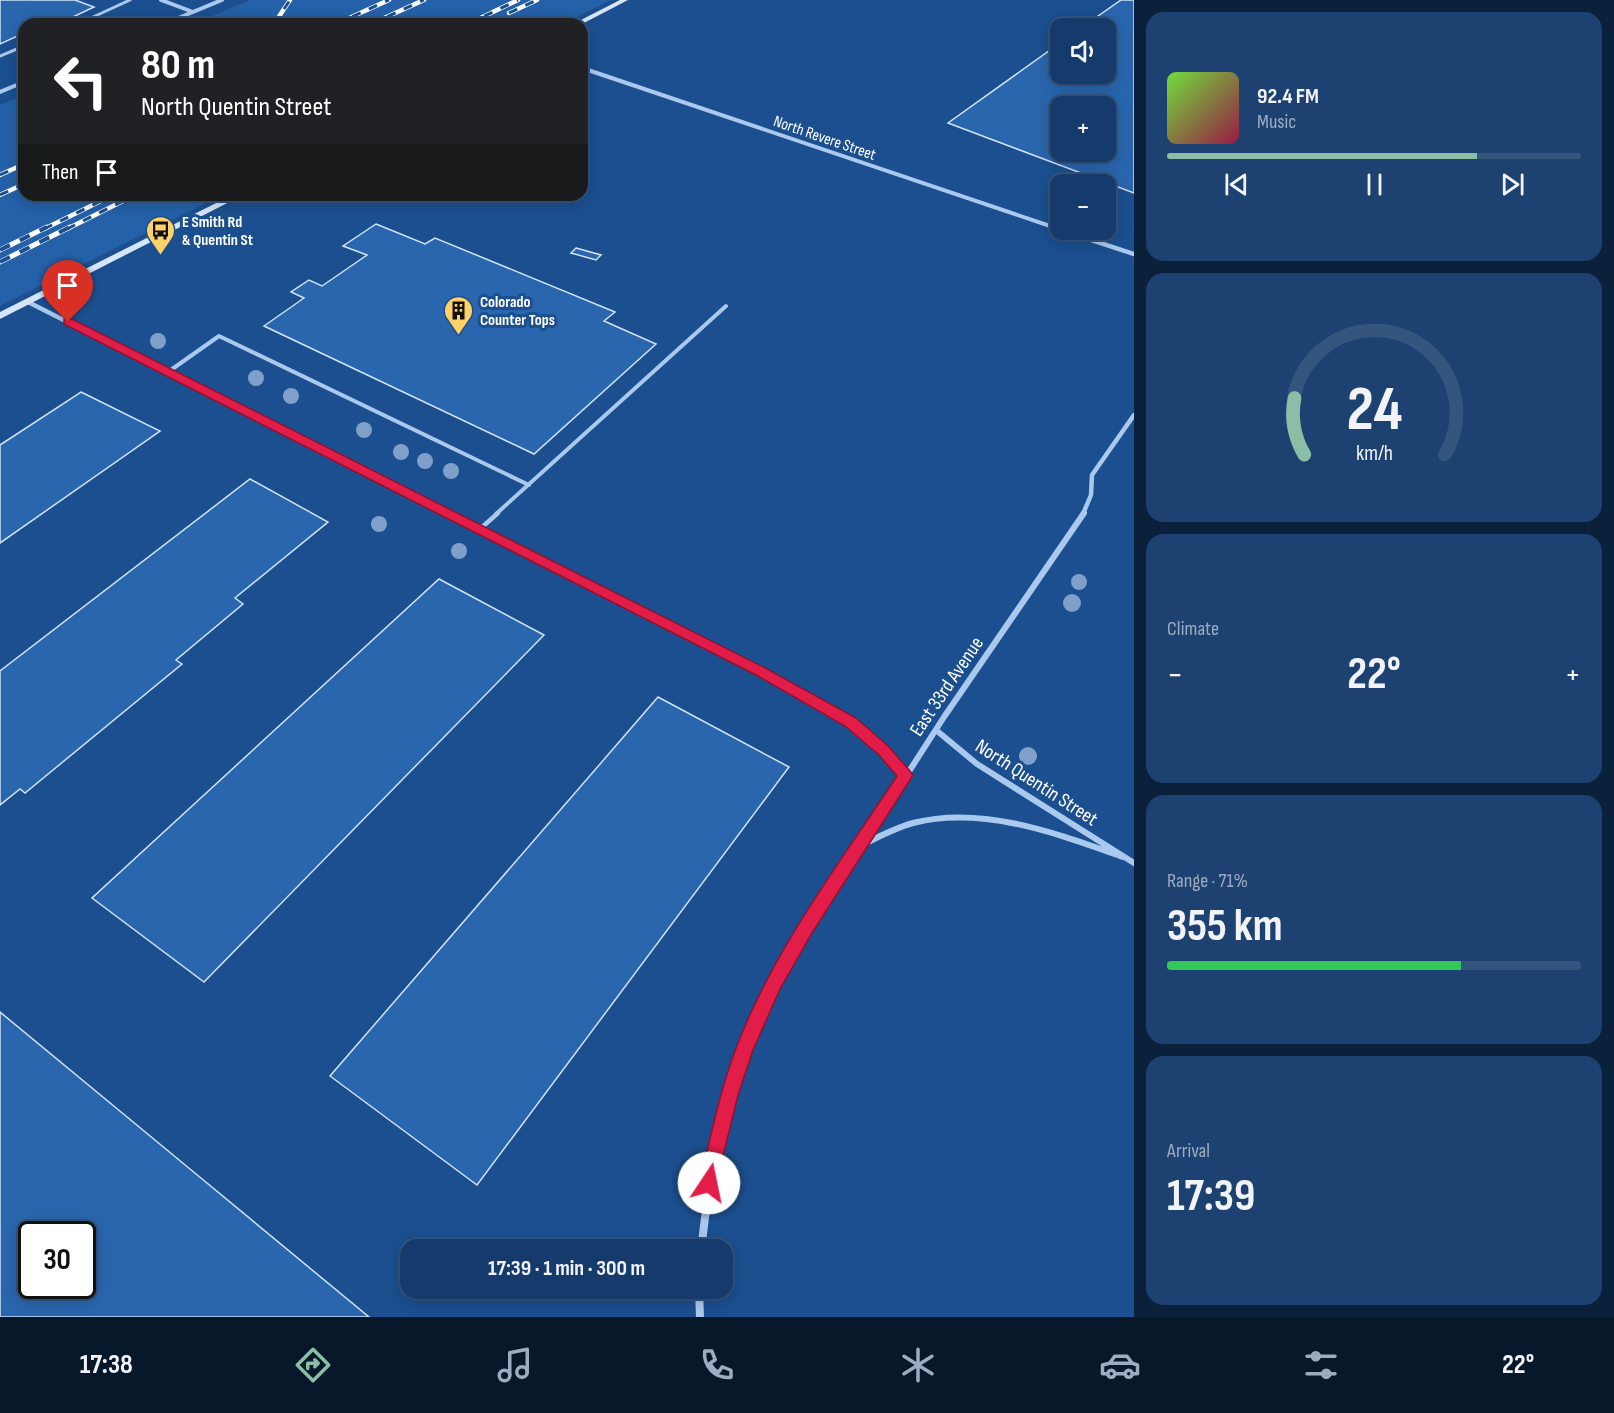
<!DOCTYPE html>
<meta charset="utf-8">
<style>
body{margin:0;font-family:"Sofia Sans Condensed",sans-serif;background:#1d4271;color:#f1f3f6;height:100vh;display:flex;flex-direction:column;font-size:22px;white-space:nowrap}
*{box-sizing:border-box;margin:0}
p{font-size:20px;color:#9dadc1}
.icon{flex:none;width:33px;height:33px;fill:none;stroke:currentColor;stroke-width:2;stroke-linecap:round;stroke-linejoin:round}
.map{position:relative;flex:1;overflow:hidden}
.panel{display:flex;flex-direction:column;gap:12px;padding:12px;background:#0b203b;width:480px}
.panel>*{flex:none}
.hud{position:absolute;left:18px;top:18px;width:570px;height:183px;border-radius:18px;box-shadow:0 3px 15px #0003,0 0 0 2px #33557e;background:#202124;color:#fff;overflow:hidden}
.tools{position:absolute;left:1050px;top:18px;display:grid;gap:12px}
.tools a{display:grid;place-items:center;width:66px;height:66px;border-radius:12px;background:#143b6b;box-shadow:0 3px 15px #0003,0 0 0 2px #33557e;font-size:30px}
.speed{position:absolute;left:18px;top:1221px;display:flex;gap:12px;font-size:30px;font-weight:700;text-align:center}
.speed>*{display:grid;place-content:center;width:78px;height:78px;border-radius:50%;background:#143b6b;box-shadow:0 3px 15px #0003,0 0 0 2px #33557e;line-height:1}
.speed .limit{border:3px solid #111;border-radius:9px;background:#fff;color:#111}
.pin{position:absolute;display:grid;place-items:center;width:51px;height:51px;color:#fff;margin:-62px -26px;border-radius:50% 50% 50% 0;rotate:-45deg;box-shadow:0 0 6px #0007}
.pin .icon{rotate:45deg}
.me{position:absolute;width:66px;margin:-33px;rotate:11deg;stroke-linejoin:round;filter:drop-shadow(0 0 4px #0008)}
.turn{display:flex;align-items:center;gap:21px;height:126px;padding:0 24px;font-size:27px}
.turn .icon{width:78px;height:78px;stroke-width:2.5}
.turn b{display:block;font-size:42px;line-height:51px}
.then{display:flex;align-items:center;height:57px;padding:0 24px;background:#0003;gap:12px;font-size:22px}
.big{font-size:45px;font-weight:700;line-height:1.1}
.panel .widget{flex:1;display:flex;flex-direction:column;justify-content:center;gap:9px;min-width:0;padding:0 21px;border-radius:18px;background:#1d4271}
.panel .dial{align-items:center;gap:0}
.dial svg{height:156px;overflow:visible;fill:none;stroke:#33557e;stroke-width:7;stroke-linecap:round;text-anchor:middle}
.dial text{fill:#f1f3f6;stroke:none}
.song{display:flex;align-items:center;gap:18px}
.cover{width:72px;height:72px;border-radius:9px;background:linear-gradient(135deg,hsl(100 70% 55%),hsl(340 70% 35%))}
.played{height:6px;border-radius:3px;background:linear-gradient(90deg,#8abfa5 75%,#33557e 75%)}
.keys{display:flex;justify-content:space-around;direction:ltr}
.heat{display:flex;justify-content:space-between;align-items:center;font-size:33px;direction:ltr}
.charge{height:9px;border-radius:4px;background:linear-gradient(90deg,#34c759 71%,#33557e 0)}
.trip{position:absolute;left:400px;top:1239px;width:333px;height:60px;border-radius:18px;background:#143b6b;box-shadow:0 3px 15px #0003,0 0 0 2px #33557e;font-weight:700;line-height:60px;text-align:center}
.menu{display:flex;height:96px;justify-content:space-around;align-items:center;background:#08182b;color:#9dadc1}
.menu .icon{width:42px;height:42px}
.menu .on{color:#8abfa5}
.menu b{font-size:27px;color:#f1f3f6}
main{display:flex;flex:1;min-height:0}
.map>svg:first-child{display:block}
</style>
<main>
<div class="map">
<svg width="1134" height="1317" viewBox="0 0 1134 1317">
<rect width="100%" height="100%" fill="#1b4f8f"/>
<path fill="#2461a8" d="M250 0H611L563 24H193Z
M24 95V195H222L0 306V105Z"/>
<path fill="#2a66ad" stroke="#cfe3fa" stroke-width="1.5" fill-rule="evenodd" d="M0 0H75L94 7 58 24H24V33L0 44Z
M1121 0H1134V193L948 123 1060 43V74H1106V28H1081ZM1060 106H1106V152H1060Z
M376 224 425 244 435 238 615 312 604 321 656 344 534 454 264 326 304 298 291 292 309 280 322 286 367 255 343 246Z
M576 248 601 255 596 260 571 253Z
M81 392 160 431 0 543V445Z
M250 479 328 522 235 598 243 604 176 660 182 664 25 793 20 789 0 805V671Z
M439 579 544 635 204 982 92 898Z
M658 697 789 767 477 1185 330 1076Z
M0 1012 190 1169 369 1317H0ZM32 1234H82V1286H32Z"/>
<g fill="none" stroke-linecap="round" stroke-linejoin="round">
<path stroke="#a9c9ee" stroke-width="3" d="M78 24 130 0
M0 56 24 46"/>
<path stroke="#a9c9ee" stroke-width="4" d="M168 372 219 336 529 485
M496 514 726 306"/>
<path stroke="#a9c9ee" stroke-width="4.5" d="M480 529 498 513"/>
<path stroke="#a9c9ee" stroke-width="4" d="M161 0 193 12
M164 24 222 0
M582 68 1059 229
M0 92 24 82"/>
<path stroke="#a9c9ee" stroke-width="4.5" d="M1055 227 1060 229
M1061 230 1134 254
M28 302 448 514
M1083 514 1091 495 1092 475 1134 415"/>
<path stroke="#a9c9ee" stroke-width="6" d="M445 513 762 673 851 722 883 750 905 775
M936 730 977 764 1134 863
M862 845C878 837 895 828 913 823 983 805 1058 834 1123 857
M845 871 944 717 1084 513"/>
<path stroke="#a9c9ee" stroke-width="8" d="M701 1250C712 1149 736 1051 785 961 803 929 826 900 846 870
M699 1288 700 1317"/>
<path fill="#d6e6fa" fill-rule="evenodd" d="M620 0H628L582 24H573Z
M232 195H243L0 319V312Z"/>
<defs>
<path id="rail-far1" d="M509 13 537 0
M274 24 290 0
M336 24 389 0
M371 24 424 0
M468 24 518 0
M0 175 24 164
M0 195 24 184
M44 229 113 195
M67 229 135 195"/>
<path id="rail" d="M0 250 47 227
M0 262 70 227"/>
</defs>
<use href="#rail-far1" stroke="#fff" stroke-width="4.5"/>
<use href="#rail" stroke="#fff" stroke-width="5"/>
<use href="#rail-far1" stroke="#1b4f8f" stroke-width="3" stroke-dasharray="9" stroke-linecap="butt"/>
<use href="#rail" stroke="#1b4f8f" stroke-width="4" stroke-dasharray="11" stroke-linecap="butt"/>
</g>
<g fill="#7ea0ca">
<circle cx="158" cy="341" r="8"/>
<circle cx="256" cy="378" r="8"/>
<circle cx="291" cy="396" r="8"/>
<circle cx="364" cy="430" r="8"/>
<circle cx="401" cy="452" r="8"/>
<circle cx="425" cy="461" r="8"/>
<circle cx="451" cy="471" r="8"/>
<circle cx="379" cy="524" r="8"/>
<circle cx="459" cy="551" r="8"/>
<circle cx="1079" cy="582" r="8"/>
<circle cx="1072" cy="603" r="9"/>
<circle cx="1028" cy="756" r="9"/>
</g>
<path fill="#e11d48" stroke="#92132f" stroke-width="1.5" d="M64 319H72L767 669 856 718 888 746 910 771 913 775 910 780 812 933 780 989 753 1050 738 1095 715 1189 709 1192 702 1189 700 1183C710 1139 719 1094 735 1051 772 951 839 864 897 776L878 754 845 726 758 676 64 324Z"/>
<defs>
<symbol id="bus-pin" viewBox="-11 -11 22 30"><path d="M0 17L-7.5 6A9.5 9.5 0 1 1 7.5 6Z" fill="#ffd166" stroke="#1b4f8f"/><path d="M-5-6H5V4H4V6H2V4H-2V6H-4V4H-5ZM-3.5-4V0h7V-4ZM-3.5 1.2v1.5H-2V1.2ZM2 1.2v1.5H3.5V1.2Z" fill="#111"/></symbol>
<symbol id="building-pin" viewBox="-11 -11 22 30"><path d="M0 17L-7.5 6A9.5 9.5 0 1 1 7.5 6Z" fill="#ffd166" stroke="#1b4f8f"/><path d="M-4-6H4V6H1V3H-1V6H-4ZM-2.5-4.3h1.7v1.8h-1.7ZM.8-4.3h1.7v1.8H.8ZM-2.5-1h1.7V.8h-1.7ZM.8-1h1.7V.8H.8Z" fill="#111"/></symbol>
</defs>
<g fill-rule="evenodd">
<use href="#bus-pin" x="144" y="214" width="33" height="45"/>
<use href="#building-pin" x="442" y="294" width="33" height="45"/>
</g>
<g text-anchor="middle" stroke-width="6" stroke-linejoin="round" paint-order="stroke">
<g font-size="16" fill="#fff" stroke="#1b4f8f">
<text transform="translate(825 137) rotate(19)" y="6">North Revere Street</text>
</g>
<g font-size="16" font-weight="bold" fill="#fff" stroke="#1b4f8f" text-anchor="start">
<text x="182" y="227">E Smith Rd<tspan x="182" dy="18">&amp; Quentin St</tspan></text>
<text x="480" y="307">Colorado<tspan x="480" dy="18">Counter Tops</tspan></text>
</g>
<g font-size="20" fill="#fff" stroke="#1b4f8f">
<text transform="translate(946 686) rotate(-56)" y="7">East 33rd Avenue</text>
<text transform="translate(1037 782) rotate(33)" y="7">North Quentin Street</text>
</g>
</g>
</svg>
<div class="tools">
<a><svg class="icon" aria-label="sound" viewBox="0 0 24 24"><path d="M4 9h4l5-4v14l-5-4H4zM17 9q2 3 0 6"/></svg></a>
<a>+</a>
<a>−</a>
</div>
<div class="speed"><div class="limit">30</div></div>
<div class="pin" style="left:68px;top:322px;background:#d93025"><svg class="icon" aria-label="arrive" viewBox="0 0 24 24"><path d="M6 21V4h12l-3 4 3 4H6"/></svg></div>
<svg class="me" style="left:709px;top:1183px" viewBox="-20 -20 40 40"><circle r="19" fill="#fff"/><path d="M0-13L10 11 0 6-10 11z" fill="#e11d48"/></svg>
<div class="trip">17:39 · 1 min · 300 m</div>
<div class="hud">
<div class="turn"><svg class="icon" aria-label="left" viewBox="0 0 24 24"><path d="M17 20v-9H6M10 6l-5 5 5 5"/></svg><div><b>80 m</b>North Quentin Street</div></div>
<div class="then">Then<svg class="icon" aria-label="arrive" viewBox="0 0 24 24"><path d="M6 21V4h12l-3 4 3 4H6"/></svg></div>
</div>
</div>
<section class="panel">
<div class="widget">
<div class="song"><i class="cover"></i><div><b>92.4 FM</b><p>Music</p></div></div>
<div class="played"></div>
<div class="keys"><svg class="icon" aria-label="previous" viewBox="0 0 24 24"><path d="M18 5L8 12l10 7zM5 5v14"/></svg><svg class="icon" aria-label="pause" viewBox="0 0 24 24"><path d="M8 5v14M16 5v14"/></svg><svg class="icon" aria-label="next" viewBox="0 0 24 24"><path d="M6 5l10 7-10 7zM19 5v14"/></svg></div>
</div>
<div class="widget dial"><svg viewBox="0 0 100 80">
<path d="M14 69A42 42 0 1 1 86 69"/>
<path d="M14 69A42 42 0 0 1 9 40" stroke="#8abfa5"/>
<text x="50" y="56" font-size="32" font-weight="700">24</text>
<text x="50" y="72" font-size="11">km/h</text>
</svg></div>
<div class="widget"><p>Climate</p>
<div class="heat"><a>−</a><b class="big">22°</b><a>+</a></div>
</div>
<div class="widget"><p>Range · 71%</p><b class="big">355 km</b><div class="charge"></div></div>
<div class="widget"><p>Arrival</p><b class="big">17:39</b></div>
</section>
</main>
<nav class="menu">
<b>17:38</b>
<svg class="icon on" aria-label="directions" viewBox="0 0 24 24"><path d="M12 3l9 9-9 9-9-9zM9 14v-3h6M13 9l2 2-2 2"/></svg>
<svg class="icon" aria-label="music" viewBox="0 0 24 24"><path d="M9 18V5l10-2v13"/><circle cx="6" cy="18" r="3"/><circle cx="16" cy="16" r="3"/></svg>
<svg class="icon" aria-label="phone" viewBox="0 0 24 24"><path d="M5 4h4l2 5-3 2q2 4 5 5l2-3 5 2v4C11 20 4 13 5 4z"/></svg>
<svg class="icon" aria-label="climate" viewBox="0 0 24 24"><path d="M12 3v18M4 7l16 10M4 17L20 7"/></svg>
<svg class="icon" aria-label="car" viewBox="0 0 24 24"><path d="M5 17H2v-5l4-1 3-4h7l3 4 3 1v5h-3M9 17h6M6 11h13"/><circle cx="7" cy="17" r="2"/><circle cx="17" cy="17" r="2"/></svg>
<svg class="icon" aria-label="filters" viewBox="0 0 24 24"><path d="M4 7h16M4 17h16"/><circle cx="9" cy="7" r="2"/><circle cx="15" cy="17" r="2"/></svg>
<b>22°</b>
</nav>
